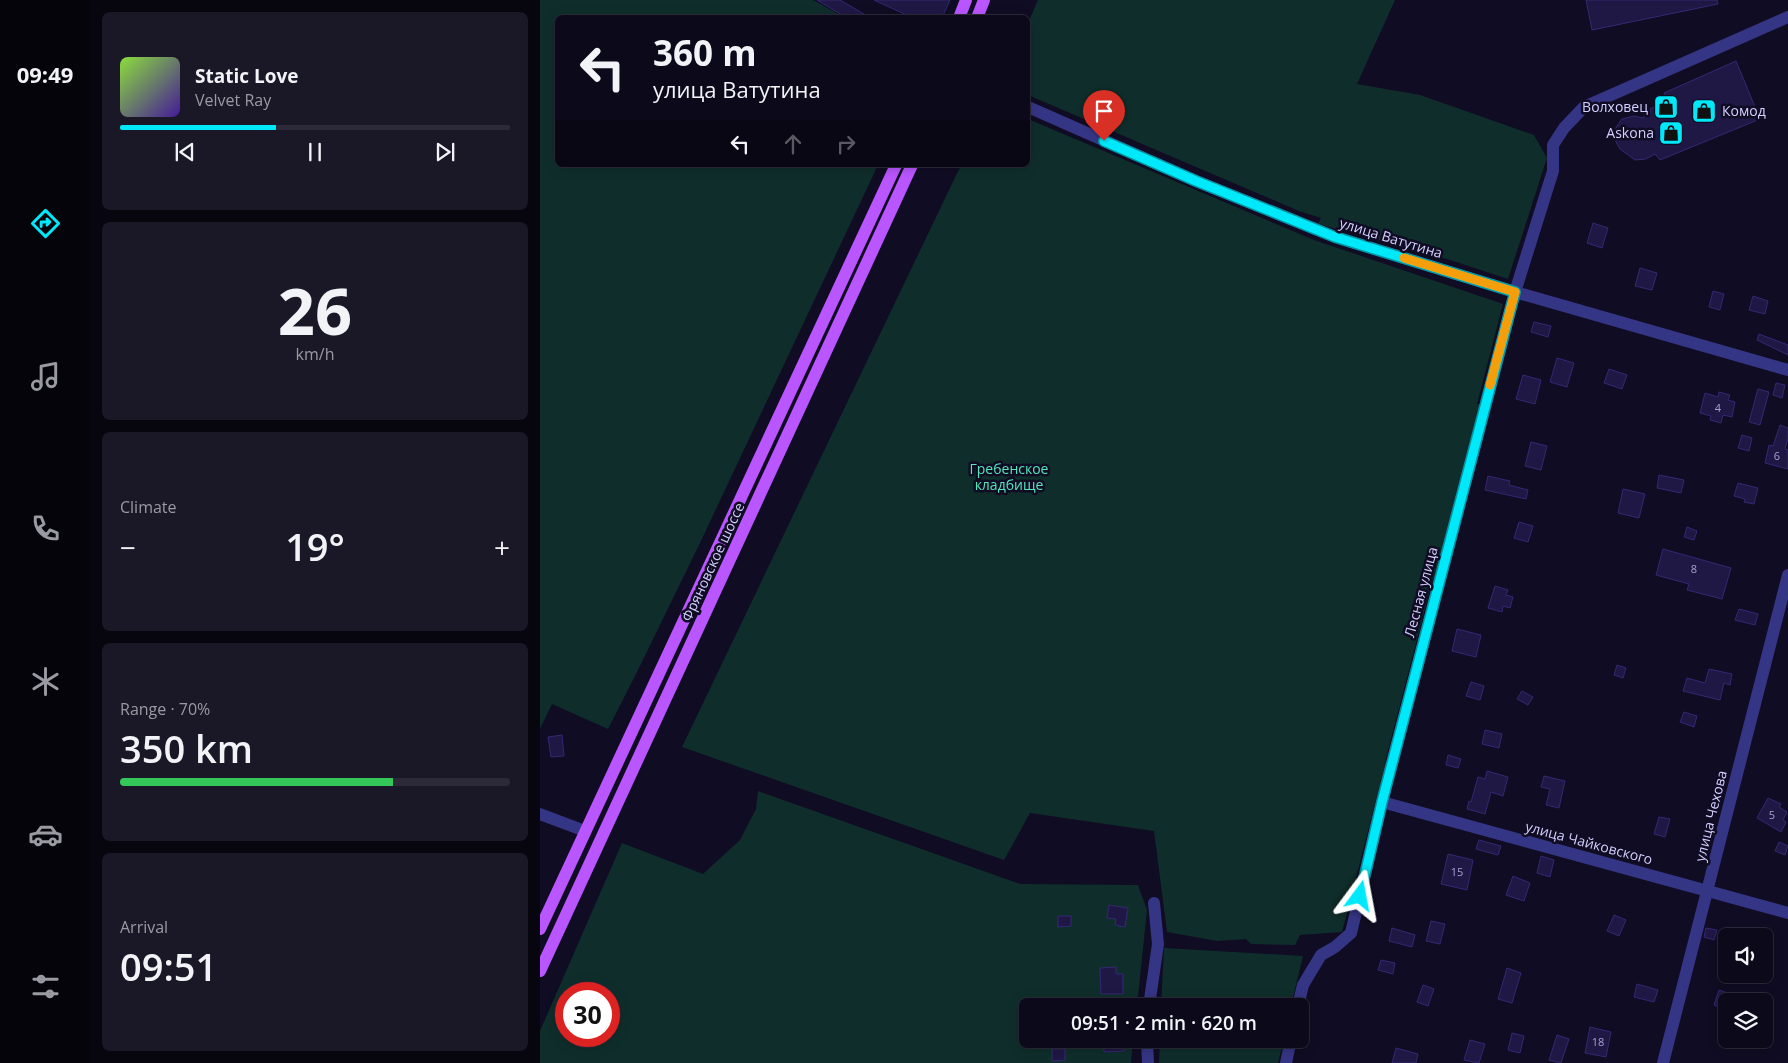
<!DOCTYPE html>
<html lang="en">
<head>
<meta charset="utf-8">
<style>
	:root { --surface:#0c091a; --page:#1a1727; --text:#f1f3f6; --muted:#9a9aa2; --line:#2c2a39; --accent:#00e9fa }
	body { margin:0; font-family:"Open Sans",sans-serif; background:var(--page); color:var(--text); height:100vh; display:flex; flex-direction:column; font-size:19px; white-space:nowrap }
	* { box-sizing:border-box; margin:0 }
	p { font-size:16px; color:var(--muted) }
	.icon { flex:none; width:28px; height:28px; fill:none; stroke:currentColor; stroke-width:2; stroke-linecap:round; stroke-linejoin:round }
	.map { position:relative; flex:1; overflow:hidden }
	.details { display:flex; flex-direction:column; gap:12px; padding:12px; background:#07050e; width:450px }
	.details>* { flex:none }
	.top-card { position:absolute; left:15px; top:15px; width:475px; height:152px; border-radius:8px; box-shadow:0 2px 12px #0003,0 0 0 1px var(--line); background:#0c091a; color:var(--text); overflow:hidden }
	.controls { position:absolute; left:1178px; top:928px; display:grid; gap:10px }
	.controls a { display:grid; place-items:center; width:55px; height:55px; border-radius:8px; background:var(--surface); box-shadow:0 2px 12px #0003,0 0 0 1px var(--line); font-size:25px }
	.speed { position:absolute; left:15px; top:982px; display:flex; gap:10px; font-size:25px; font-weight:700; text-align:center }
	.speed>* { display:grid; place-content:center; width:65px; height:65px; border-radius:50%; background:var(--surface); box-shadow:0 2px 12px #0003,0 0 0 1px var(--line); line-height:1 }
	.speed .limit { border:8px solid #d22; background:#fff; color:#111 }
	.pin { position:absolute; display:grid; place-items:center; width:42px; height:42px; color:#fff; margin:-51px -21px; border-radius:50% 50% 50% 0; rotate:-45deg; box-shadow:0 0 5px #0007 }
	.pin .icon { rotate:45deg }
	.me { position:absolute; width:55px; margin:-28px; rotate:13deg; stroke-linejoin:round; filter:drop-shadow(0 0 4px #0008) }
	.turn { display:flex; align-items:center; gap:18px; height:105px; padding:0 15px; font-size:22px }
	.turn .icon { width:65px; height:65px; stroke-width:2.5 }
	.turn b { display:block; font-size:35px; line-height:42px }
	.lanes { display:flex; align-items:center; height:48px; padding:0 15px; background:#0003; justify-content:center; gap:25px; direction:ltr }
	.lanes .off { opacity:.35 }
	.big { font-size:38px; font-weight:600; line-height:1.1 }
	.details .card { flex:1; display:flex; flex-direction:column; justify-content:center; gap:8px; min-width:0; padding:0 18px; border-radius:8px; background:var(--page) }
	.details .dial { align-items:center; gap:0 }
	.dial b { font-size:65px; line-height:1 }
	.song { display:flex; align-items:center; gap:15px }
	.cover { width:60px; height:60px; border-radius:8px; background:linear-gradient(135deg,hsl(90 70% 55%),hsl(260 70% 35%)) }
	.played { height:5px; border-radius:2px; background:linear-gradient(90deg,var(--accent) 40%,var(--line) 40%) }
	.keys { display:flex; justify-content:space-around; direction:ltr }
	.heat { display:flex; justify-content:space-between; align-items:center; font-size:28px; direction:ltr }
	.charge { height:8px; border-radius:4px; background:linear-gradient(90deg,#34c759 70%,var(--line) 0) }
	.trip { position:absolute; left:479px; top:998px; width:290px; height:50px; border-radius:8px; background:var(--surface); box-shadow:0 2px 12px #0003,0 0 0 1px var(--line); font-weight:600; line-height:50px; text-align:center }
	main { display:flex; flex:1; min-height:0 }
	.tabs { display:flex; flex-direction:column; width:90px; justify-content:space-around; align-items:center; background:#05040a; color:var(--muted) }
	.tabs .icon { width:35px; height:35px }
	.tabs .current { color:var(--accent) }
	.tabs b { font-size:22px; color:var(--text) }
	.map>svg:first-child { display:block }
</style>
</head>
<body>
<main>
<nav class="tabs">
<b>09:49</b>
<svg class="icon current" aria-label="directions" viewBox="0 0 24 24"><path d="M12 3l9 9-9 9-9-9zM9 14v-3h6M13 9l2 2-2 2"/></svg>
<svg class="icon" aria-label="music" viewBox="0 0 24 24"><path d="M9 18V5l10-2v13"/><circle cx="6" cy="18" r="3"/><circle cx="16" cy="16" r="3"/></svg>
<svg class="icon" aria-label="phone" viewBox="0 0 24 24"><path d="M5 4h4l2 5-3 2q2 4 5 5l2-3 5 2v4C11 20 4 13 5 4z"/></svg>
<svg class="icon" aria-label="climate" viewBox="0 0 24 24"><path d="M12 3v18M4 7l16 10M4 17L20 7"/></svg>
<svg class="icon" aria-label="car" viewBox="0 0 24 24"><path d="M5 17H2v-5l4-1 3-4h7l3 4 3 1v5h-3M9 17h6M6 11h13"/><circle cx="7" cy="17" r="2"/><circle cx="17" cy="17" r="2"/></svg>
<svg class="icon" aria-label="filters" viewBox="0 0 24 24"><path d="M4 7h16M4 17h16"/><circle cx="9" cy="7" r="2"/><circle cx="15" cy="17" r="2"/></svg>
</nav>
<section class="details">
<div class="card">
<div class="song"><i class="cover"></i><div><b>Static Love</b><p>Velvet Ray</p></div></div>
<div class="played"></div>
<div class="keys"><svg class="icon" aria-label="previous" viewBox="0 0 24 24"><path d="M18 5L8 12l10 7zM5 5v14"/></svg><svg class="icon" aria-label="pause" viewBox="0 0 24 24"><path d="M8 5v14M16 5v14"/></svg><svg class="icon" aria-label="next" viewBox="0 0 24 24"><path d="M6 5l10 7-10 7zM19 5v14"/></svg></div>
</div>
<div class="card dial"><b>26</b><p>km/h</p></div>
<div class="card"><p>Climate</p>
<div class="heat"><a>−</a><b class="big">19°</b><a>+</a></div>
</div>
<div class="card"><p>Range · 70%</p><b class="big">350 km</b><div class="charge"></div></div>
<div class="card"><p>Arrival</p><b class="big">09:51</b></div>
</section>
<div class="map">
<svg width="1248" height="1063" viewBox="0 0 1248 1063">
	<rect width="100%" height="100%" fill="#100c23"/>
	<path fill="#0f2e2b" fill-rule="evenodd" d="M0,0H273L304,17L18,18V165H338L160,543L97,672L68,729L12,704L0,729Z
		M498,0H855L817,84L880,95L994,135L1007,158L968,279L904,258L778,224L781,218L759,211L488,95V23Z
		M488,119L774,240L963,304L937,404H939L940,410L896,578H893L845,762L848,768L837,796L802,932L760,935L755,945L711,944L706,939L677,941L627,932L614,831L490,813L464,860L142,747L421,165H488Z
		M218,791L480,884L598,885L607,910L597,1006H488V1039H593L591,1063H0V1031L82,843L163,874L200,840L216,809ZM26,994H69V1036H26Z
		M624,948L763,956L751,1006H621Z
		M620,1039H744L738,1063H619Z"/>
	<path fill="#1f1845" stroke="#342873" d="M277,0H300L331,18H307Z
		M334,0H410L402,18H373Z
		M1046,0H1177L1178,4L1052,30Z
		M1196,61L1220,119L1120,160L1115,154L1106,159L1095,160L1080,149L1076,142L1075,129L1082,119L1094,116L1102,118L1111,113L1110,109L1127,101L1124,93Z
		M1053,223L1068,228L1062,248L1047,243Z
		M1100,268L1117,273L1112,290L1095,286Z
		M1173,291L1184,294L1180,310L1169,307Z
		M1213,296L1228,301L1225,314L1209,310Z
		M994,322L1011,326L1008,337L991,332Z
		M1219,334L1248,345V355L1217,340Z
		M1017,358L1034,363L1027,387L1010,382Z
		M1069,369L1087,375L1082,389L1064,383Z
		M983,375L1001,380L995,404L976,399Z
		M1236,383L1245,385L1242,398L1233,395Z
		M1218,389L1229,392L1220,425L1209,422Z
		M1179,392L1190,395L1188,400L1195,402L1192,417L1183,415L1181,423L1170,420L1171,416L1160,413L1165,393L1178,397Z
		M1240,425L1248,428V438L1245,449L1248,450V469L1225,463L1229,445L1233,446Z
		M1202,435L1212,438L1209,451L1198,448Z
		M991,442L1007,446L1001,470L985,466Z
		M1119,475L1144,480L1141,493L1117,488Z
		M948,476L970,481L969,485L988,490L986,499L945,490Z
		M1198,483L1218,488L1214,504L1204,502L1205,499L1194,496Z
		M1083,489L1105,494L1099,518L1078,513Z
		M979,522L993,526L988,542L974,538Z
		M1147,527L1157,531L1154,540L1144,537Z
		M1123,549L1191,568L1182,599L1147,590L1149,584L1116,575Z
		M955,586L968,590L966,595L973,597L970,608L963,606L962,612L948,608Z
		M1199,609L1218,614L1215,625L1195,620Z
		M917,629L941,635L936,657L912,651Z
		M1077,665L1086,668L1083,678L1074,675Z
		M1169,669L1192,674L1190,685L1184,683L1180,700L1143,691L1147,678L1165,683Z
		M931,682L944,686L940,700L926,696Z
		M982,691L993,697L988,705L977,699Z
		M1144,712L1157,716L1154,727L1140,722Z
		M945,730L962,734L959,748L942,744Z
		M22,735L24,756L11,757L8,737Z
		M908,755L921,759L918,768L906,765Z
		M947,771L968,777L963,796L951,792L945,814L927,809L929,801L931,802L938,777L945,779Z
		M1004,776L1025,781L1019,808L1006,805L1010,789L1001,787Z
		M1228,798L1241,804L1239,807L1247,812L1243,820L1246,822L1241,832L1217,818Z
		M1119,817L1130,819L1125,837L1114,834Z
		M939,840L961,846L958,855L936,849Z
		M1239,842L1248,846L1245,855L1235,851Z
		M908,854L933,860L927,890L901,884Z
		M1001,856L1014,860L1010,877L997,873Z
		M973,876L990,883L984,901L966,895Z
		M569,905L588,908L585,927L575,925L576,919L567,918Z
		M1074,915L1086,920L1079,936L1067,931Z
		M518,916H531V926L518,927Z
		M891,921L905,924L900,944L886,941Z
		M852,928L875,935L872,947L849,941Z
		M1166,928L1177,930L1174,940L1164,937Z
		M841,960L855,963L853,974L838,970Z
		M576,967V974H583V994H561L560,968Z
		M967,968L981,973L972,1003L958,999Z
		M1097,984L1118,990L1114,1002L1094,997Z
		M883,985L894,989L888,1006L877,1002Z
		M1179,990L1207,1000V1001H1186V1010L1174,1005Z
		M1050,1027L1071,1032L1066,1057L1045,1053Z
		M972,1033L984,1036L980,1053L968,1050Z
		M1017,1035L1029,1039L1021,1063L1009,1060Z
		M564,1039H584V1051L564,1052Z
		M930,1040L945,1044L939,1063L924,1060Z
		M856,1048L878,1054L876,1063H852Z
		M512,1049H525V1060L512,1061Z"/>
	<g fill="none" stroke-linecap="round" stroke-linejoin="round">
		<path stroke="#353585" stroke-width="12" d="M488,107L656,181L795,237L975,292L1248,370
			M842,802L1248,913
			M0,814L45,831
			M609,1006L618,944L614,903
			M758,1006L763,985L781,955L795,947L811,933L842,802L975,292L1013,171V145L1024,128L1044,107L1248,17
			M607,1039L608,1063
			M746,1063L751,1039
			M1123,1063L1248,575"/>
		<path stroke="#ba56ff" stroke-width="12" d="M419,18L426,0
			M437,18L444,0
			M0,929L356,165
			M0,971L372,165"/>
	</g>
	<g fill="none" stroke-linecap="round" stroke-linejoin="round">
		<defs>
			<path id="route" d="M564,141L656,181L795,237L975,292L842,802L820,896"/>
		</defs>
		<use href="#route" stroke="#0097a2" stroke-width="12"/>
		<use href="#route" stroke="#00e9fa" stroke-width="9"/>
		<path stroke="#f59e0b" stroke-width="9" d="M864,258L975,292L950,385"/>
	</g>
	<defs>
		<symbol id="shop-square" viewBox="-11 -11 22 22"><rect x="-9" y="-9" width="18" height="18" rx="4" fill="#00e9fa" stroke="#100c23"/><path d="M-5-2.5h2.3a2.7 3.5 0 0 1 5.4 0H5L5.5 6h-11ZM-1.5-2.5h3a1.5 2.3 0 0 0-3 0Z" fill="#111"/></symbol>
	</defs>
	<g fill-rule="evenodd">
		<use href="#shop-square" x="1112" y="93" width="28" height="28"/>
		<use href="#shop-square" x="1150" y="97" width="28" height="28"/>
		<use href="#shop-square" x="1117" y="119" width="28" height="28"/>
	</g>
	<g text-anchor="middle" stroke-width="5" stroke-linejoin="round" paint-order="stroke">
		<g font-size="11" fill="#a6a1d0">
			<text x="1178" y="412">4</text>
			<text x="1237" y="460">6</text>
			<text x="1154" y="573">8</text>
			<text x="1232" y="819">5</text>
			<text x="917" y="876">15</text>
			<text x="1058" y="1046">18</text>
		</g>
		<g font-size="14" fill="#d3cfff" stroke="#100c23" text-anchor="end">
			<text x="1108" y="112">Волховец</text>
			<text x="1182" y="116" text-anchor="start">Комод</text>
			<text x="1114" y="138">Askona</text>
		</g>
		<g font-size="14" fill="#d3cfff" stroke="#100c23">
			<text transform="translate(851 238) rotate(17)" y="5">улица Ватутина</text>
			<text transform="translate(173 562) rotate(-65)" y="5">Фряновское шоссе</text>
			<text transform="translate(881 592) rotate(-75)" y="5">Лесная улица</text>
			<text transform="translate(1171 816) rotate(-76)" y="5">улица Чехова</text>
			<text transform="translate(1049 843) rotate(15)" y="5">улица Чайковского</text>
		</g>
		<g font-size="14" fill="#54e6bc" stroke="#100c23">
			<text x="469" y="474">Гребенское<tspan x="469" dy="16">кладбище</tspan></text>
		</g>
	</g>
</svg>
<div class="controls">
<a><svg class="icon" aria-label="sound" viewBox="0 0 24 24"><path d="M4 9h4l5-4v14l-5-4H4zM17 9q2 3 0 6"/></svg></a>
<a><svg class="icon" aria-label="layers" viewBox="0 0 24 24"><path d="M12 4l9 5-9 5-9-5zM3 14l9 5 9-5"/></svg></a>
</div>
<div class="speed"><div class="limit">30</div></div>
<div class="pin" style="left:564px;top:141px;background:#d93025"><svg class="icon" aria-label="arrive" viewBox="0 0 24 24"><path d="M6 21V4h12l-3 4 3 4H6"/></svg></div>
<svg class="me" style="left:820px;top:896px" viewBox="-20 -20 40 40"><path d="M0-17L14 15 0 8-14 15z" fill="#00e9fa" stroke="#fff" stroke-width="4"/></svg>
<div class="trip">09:51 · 2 min · 620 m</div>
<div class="top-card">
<div class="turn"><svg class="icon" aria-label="left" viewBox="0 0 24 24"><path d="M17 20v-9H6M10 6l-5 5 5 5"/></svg><div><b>360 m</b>улица Ватутина</div></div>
<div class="lanes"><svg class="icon" aria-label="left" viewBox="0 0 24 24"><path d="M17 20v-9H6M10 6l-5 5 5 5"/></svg><svg class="icon off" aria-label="ahead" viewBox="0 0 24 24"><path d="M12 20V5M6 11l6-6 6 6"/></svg><svg class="icon off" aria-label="right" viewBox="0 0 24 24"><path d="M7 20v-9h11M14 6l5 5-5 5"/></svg></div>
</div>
</div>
</main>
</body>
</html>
